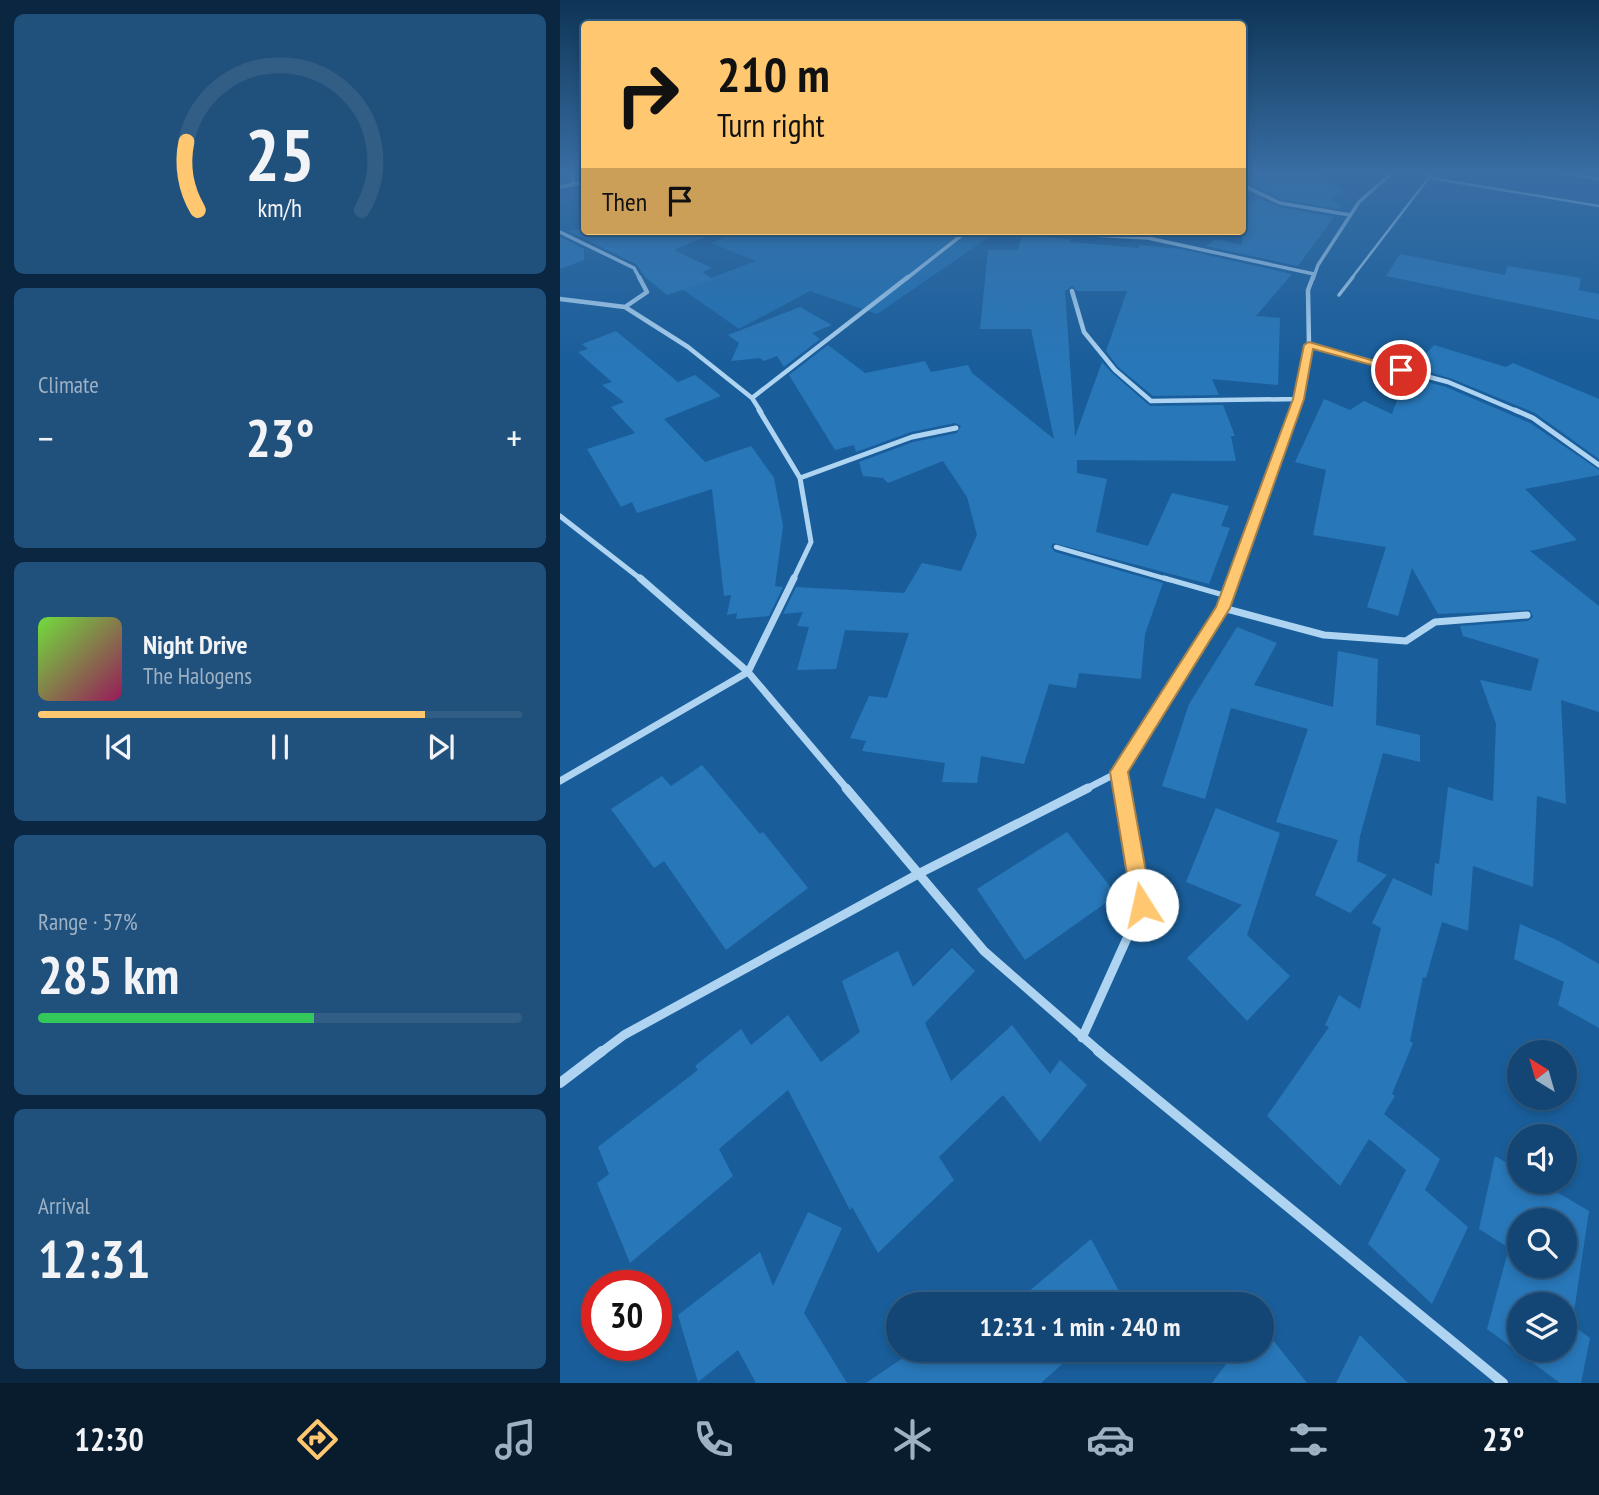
<!DOCTYPE html>
<html lang="en">
<head>
<meta charset="utf-8">
<style>
	:root { --surface:#134674; --page:#20507c; --text:#f1f3f6; --muted:#9db1c5; --line:#325e86; --accent:#ffc770 }
	body { margin:0; font-family:"PT Sans Narrow",sans-serif; background:var(--page); color:var(--text); height:100vh; display:flex; flex-direction:column; font-size:26px; white-space:nowrap }
	* { box-sizing:border-box; margin:0 }
	p { font-size:23px; color:var(--muted) }
	.icon { flex:none; width:38px; height:38px; fill:none; stroke:currentColor; stroke-width:2; stroke-linecap:round; stroke-linejoin:round }
	.map { position:relative; flex:1; overflow:hidden }
	.side { display:flex; flex-direction:column; gap:14px; padding:14px; background:#0a2640; width:560px }
	.side>* { flex:none }
	.hud { position:absolute; left:21px; top:21px; width:665px; height:214px; border-radius:7px; box-shadow:0 4px 10px #0003,0 0 0 2px var(--line); background:#ffc770; color:#111; overflow:hidden }
	.needle { width:46px; rotate:323deg }
	.fabs { position:absolute; left:947px; top:1040px; display:grid; gap:14px }
	.fabs a { display:grid; place-items:center; width:70px; height:70px; border-radius:50%; background:var(--surface); box-shadow:0 4px 10px #0003,0 0 0 2px var(--line); font-size:35px }
	.speed { position:absolute; left:21px; top:1270px; display:flex; gap:14px; font-size:35px; font-weight:700; text-align:center }
	.speed>* { display:grid; place-content:center; width:91px; height:91px; border-radius:50%; background:var(--surface); box-shadow:0 4px 10px #0003,0 0 0 2px var(--line); line-height:1 }
	.speed .limit { border:10px solid #d22; background:#fff; color:#111 }
	.pin { position:absolute; display:grid; place-items:center; width:60px; height:60px; color:#fff; margin:-30px; border:4px solid #fff; border-radius:50%; box-shadow:0 2px 7px #0007 }
	.me { position:absolute; width:77px; margin:-38px; rotate:350deg; stroke-linejoin:round; filter:drop-shadow(0 0 5px #0008) }
	.turn { display:flex; align-items:center; gap:24px; height:147px; padding:0 21px; font-size:32px }
	.turn .icon { width:91px; height:91px; stroke-width:2.5 }
	.turn b { display:block; font-size:49px; line-height:60px }
	.then { display:flex; align-items:center; height:66px; padding:0 21px; background:#0003; gap:14px; font-size:26px }
	.big { font-size:52px; font-weight:800; line-height:1.1 }
	.side .card { flex:1; display:flex; flex-direction:column; justify-content:center; gap:10px; min-width:0; padding:0 24px; border-radius:10px; background:var(--page) }
	.side .dial { align-items:center; gap:0 }
	.dial svg { height:182px; overflow:visible; fill:none; stroke:var(--line); stroke-width:7; stroke-linecap:round; text-anchor:middle }
	.dial text { fill:var(--text); stroke:none }
	.song { display:flex; align-items:center; gap:21px }
	.cover { width:84px; height:84px; border-radius:10px; background:linear-gradient(135deg,hsl(100 70% 55%),hsl(330 70% 35%)) }
	.played { height:7px; border-radius:4px; background:linear-gradient(90deg,var(--accent) 80%,var(--line) 80%) }
	.keys { display:flex; justify-content:space-around; direction:ltr }
	.heat { display:flex; justify-content:space-between; align-items:center; font-size:38px; direction:ltr }
	.charge { height:10px; border-radius:5px; background:linear-gradient(90deg,#34c759 57%,var(--line) 0) }
	.trip { position:absolute; left:326px; top:1292px; width:388px; height:70px; border-radius:35px; background:var(--surface); box-shadow:0 4px 10px #0003,0 0 0 2px var(--line); font-weight:800; line-height:70px; text-align:center }
	.tab-bar { display:flex; height:112px; justify-content:space-around; align-items:center; background:#081c2e; color:var(--muted) }
	.tab-bar .icon { width:49px; height:49px }
	.tab-bar .current { color:var(--accent) }
	.tab-bar b { font-size:32px; color:var(--text) }
	main { display:flex; flex:1; min-height:0 }
	.map>svg:first-child { display:block }
</style>
</head>
<body>
<main>
<section class="side">
<div class="card dial"><svg viewBox="0 0 100 80">
<path d="M14 69A42 42 0 1 1 86 69"/>
<path d="M14 69A42 42 0 0 1 9 39" stroke="#ffc770"/>
<text x="50" y="56" font-size="32" font-weight="700">25</text>
<text x="50" y="72" font-size="11">km/h</text>
</svg></div>
<div class="card"><p>Climate</p>
<div class="heat"><a>−</a><b class="big">23°</b><a>+</a></div>
</div>
<div class="card">
<div class="song"><i class="cover"></i><div><b>Night Drive</b><p>The Halogens</p></div></div>
<div class="played"></div>
<div class="keys"><svg class="icon" aria-label="previous" viewBox="0 0 24 24"><path d="M18 5L8 12l10 7zM5 5v14"/></svg><svg class="icon" aria-label="pause" viewBox="0 0 24 24"><path d="M8 5v14M16 5v14"/></svg><svg class="icon" aria-label="next" viewBox="0 0 24 24"><path d="M6 5l10 7-10 7zM19 5v14"/></svg></div>
</div>
<div class="card"><p>Range · 57%</p><b class="big">285 km</b><div class="charge"></div></div>
<div class="card"><p>Arrival</p><b class="big">12:31</b></div>
</section>
<div class="map">
<svg width="1039" height="1383" viewBox="0 0 1039 1383">
	<rect width="100%" height="100%" fill="#195e9b"/>
	<path fill="#2172b4" d="M178,231H438L317,314L250,291L179,329L122,289L196,261L151,243Z"/>
	<path fill="#2877b9" fill-rule="evenodd" d="M682,172H756L783,191L771,199L781,207L779,209L721,199L682,178Z
		M700,198L719,207L774,217L738,266L646,246L656,239L682,245V204Z
		M24,228V231H159L114,250L152,268L142,272L154,280L107,295L85,277L76,264L8,231Z
		M462,236L511,239L510,242L578,248L580,245L620,249L732,274L696,316L720,318L718,385L652,379L659,395L593,396L558,367L546,351L567,291H517L512,286L505,291L515,437L542,362L552,373L590,406L663,405L675,436H671L676,461L517,460V473L547,479L536,532L588,546L612,493L669,506L661,526L670,528L649,584L493,543L491,547L495,552L603,583L585,634L581,679L519,673L516,688L489,684L464,764L421,756L417,783L382,782L385,763L302,751L306,741L290,738L309,696L327,698L349,633L285,630L276,669L237,670L249,627L237,626L243,612L223,614L236,587L344,593L362,563L401,571L417,535L407,497L383,461L328,483L323,478L303,476L299,462L353,442L397,433L401,426L395,423L351,432L296,452L294,445L275,450L229,375L268,345L305,373L365,361L371,372L408,365L412,373L494,439L471,329H420L428,250H458Z
		M0,237L24,249V260L0,269Z
		M840,254L945,275L947,266L1021,278L1019,290L1039,294V320L826,276Z
		M240,307L272,325L252,333L260,339L224,367L217,356L204,361L200,358L171,361L179,343L168,335Z
		M56,331L118,382L135,375L161,396L104,419L145,462L191,446L214,478L223,526L215,586L223,587L209,616L176,619L177,613L167,615L171,595L164,596L152,489L77,513L72,502L61,507L27,449L75,433L51,407L64,402L42,385L52,382L18,352L28,349L22,344Z
		M874,345L946,367L953,363L1039,399V459L975,413L890,378L853,368Z
		M846,376L886,387L970,423L1039,470V475L965,489L1017,540L970,551L1039,606V712L1001,700L1006,804L977,796L973,887L913,866L908,931L882,922L866,978L863,977L850,1041L853,1043L832,1094L835,1096L824,1114L880,1159L865,1190L908,1227L872,1304L808,1244L846,1170L809,1139L780,1186L707,1116L769,1027L765,1025L779,995L800,1009L821,928L812,923L833,878L872,896L875,863L879,864L888,787L933,801L936,724L920,680L971,691L979,659L903,636L900,626L968,621L973,617L970,610L878,614L852,568L838,616L807,607L826,547L753,535L766,470L735,462L764,399L790,410L804,401L832,414Z
		M677,627L717,643L694,685L773,707L778,651L818,659L816,725L860,735V762L823,753L800,836L797,861L827,875L790,913L755,895L778,840L716,822L748,729L671,708L645,799L602,786L629,704Z
		M142,765L200,834L203,832L248,888L166,950L104,861L94,868L51,809L102,776L111,786Z
		M656,808L720,833L687,935L730,976L687,1021L627,958L682,905L626,882Z
		M507,832L557,895L465,960L417,889Z
		M960,924L999,941L1039,964V1028L998,1005L1004,982L954,959Z
		M392,948L415,971L365,1023L391,1081L452,1025L490,1074L500,1060L527,1085L480,1142L443,1095L379,1157L394,1180L318,1253L292,1207L290,1210L228,1090L159,1149L173,1176L70,1263L37,1183L49,1174L38,1147L138,1070L135,1066L181,1029L191,1045L228,1015L261,1062L300,1032L282,981L338,951L353,987Z
		M935,1156L959,1170V1181H978L1029,1211L1012,1325L1030,1338L1021,1383H1000L927,1329L949,1248L919,1229ZM959,1220H1004V1265H959ZM959,1304H1004V1349H959Z
		M248,1212L282,1228L244,1313L287,1383H196L178,1350L138,1382L118,1315L200,1252L213,1286Z
		M531,1239L566,1304H454Z
		M702,1326L747,1383H652L677,1349H702Z
		M800,1335L848,1383H776Z
		M356,1349H519L481,1383H306Z"/>
	<g fill="none" stroke-linecap="round" stroke-linejoin="round">
		<path stroke="#afd4f2" stroke-width="2.5" d="M993,171L1039,179
			M870,178L1039,206
			M791,279L874,171"/>
		<path stroke="#afd4f2" stroke-width="3.5" d="M779,295L793,277"/>
		<path stroke="#afd4f2" stroke-width="4.5" d="M496,547L610,580"/>
		<path stroke="#afd4f2" stroke-width="5" d="M604,578L667,596"/>
		<path stroke="#afd4f2" stroke-width="3.5" d="M13,171V185
			M682,185L720,203L790,215
			M0,187L24,182
			M456,231L588,238L754,274
			M0,232L74,268L80,279
			M346,279L407,231
			M753,279L758,265L799,202L834,171"/>
		<path stroke="#afd4f2" stroke-width="4.5" d="M512,291L524,332L555,370L591,401L738,399
			M0,299L65,307L128,347L192,398L201,412
			M65,307L87,292L79,277
			M749,345L888,382L959,412
			M192,398L348,277
			M733,412L749,345L748,290L753,277"/>
		<path stroke="#afd4f2" stroke-width="5" d="M199,410L240,478L251,542L233,580
			M955,410L973,418L1039,465
			M240,478L352,437L396,428
			M0,516L82,580
			M673,580L734,410"/>
		<path stroke="#afd4f2" stroke-width="7" d="M80,578L188,672L288,790
			M663,608L764,635L846,641L875,622L967,615
			M559,772L562,790
			M0,781L188,672L234,578
			M524,790L559,772L663,608L674,578"/>
		<path stroke="#afd4f2" stroke-width="9" d="M286,788L424,951L541,1053
			M522,1038L582,905L562,788
			M40,1053L64,1035L360,873L528,788"/>
		<path stroke="#afd4f2" stroke-width="10" d="M538,1051L943,1383
			M0,1083L42,1051"/>
	</g>
	<linearGradient id="sky" x2="0" y2="1"><stop stop-color="#0e3455"/><stop offset="0.47" stop-color="#386ea4"/><stop offset="1" stop-color="#386ea4" stop-opacity="0"/></linearGradient>
	<rect width="1039" height="365" fill="url(#sky)"/>
	<path fill="#ffc770" stroke="#a68149" stroke-width="2" d="M749,342L846,370L841,373L753,349L744,399L670,608L568,772L592,905L589,911L582,914L575,911L572,905L550,772L656,607L733,399L744,345Z"/>
</svg>
<div class="fabs">
<a><svg class="needle" viewBox="-14 -14 28 28"><path d="M0-13l5 13h-10z" fill="#e53935"/><path d="M0 13l5-13h-10z" fill="#9db1c5"/></svg></a>
<a><svg class="icon" aria-label="sound" viewBox="0 0 24 24"><path d="M4 9h4l5-4v14l-5-4H4zM17 9q2 3 0 6"/></svg></a>
<a><svg class="icon" aria-label="search" viewBox="0 0 24 24"><circle cx="10" cy="10" r="6"/><path d="M15 15l6 6"/></svg></a>
<a><svg class="icon" aria-label="layers" viewBox="0 0 24 24"><path d="M12 4l9 5-9 5-9-5zM3 14l9 5 9-5"/></svg></a>
</div>
<div class="speed"><div class="limit">30</div></div>
<div class="pin" style="left:841px;top:370px;background:#d93025"><svg class="icon" aria-label="arrive" viewBox="0 0 24 24"><path d="M6 21V4h12l-3 4 3 4H6"/></svg></div>
<svg class="me" style="left:582px;top:905px" viewBox="-20 -20 40 40"><circle r="19" fill="#fff"/><path d="M0-13L10 11 0 6-10 11z" fill="#ffc770"/></svg>
<div class="trip">12:31 · 1 min · 240 m</div>
<div class="hud">
<div class="turn"><svg class="icon" aria-label="right" viewBox="0 0 24 24"><path d="M7 20v-9h11M14 6l5 5-5 5"/></svg><div><b>210 m</b>Turn right</div></div>
<div class="then">Then<svg class="icon" aria-label="arrive" viewBox="0 0 24 24"><path d="M6 21V4h12l-3 4 3 4H6"/></svg></div>
</div>
</div>
</main>
<nav class="tab-bar">
<b>12:30</b>
<svg class="icon current" aria-label="directions" viewBox="0 0 24 24"><path d="M12 3l9 9-9 9-9-9zM9 14v-3h6M13 9l2 2-2 2"/></svg>
<svg class="icon" aria-label="music" viewBox="0 0 24 24"><path d="M9 18V5l10-2v13"/><circle cx="6" cy="18" r="3"/><circle cx="16" cy="16" r="3"/></svg>
<svg class="icon" aria-label="phone" viewBox="0 0 24 24"><path d="M5 4h4l2 5-3 2q2 4 5 5l2-3 5 2v4C11 20 4 13 5 4z"/></svg>
<svg class="icon" aria-label="climate" viewBox="0 0 24 24"><path d="M12 3v18M4 7l16 10M4 17L20 7"/></svg>
<svg class="icon" aria-label="car" viewBox="0 0 24 24"><path d="M5 17H2v-5l4-1 3-4h7l3 4 3 1v5h-3M9 17h6M6 11h13"/><circle cx="7" cy="17" r="2"/><circle cx="17" cy="17" r="2"/></svg>
<svg class="icon" aria-label="filters" viewBox="0 0 24 24"><path d="M4 7h16M4 17h16"/><circle cx="9" cy="7" r="2"/><circle cx="15" cy="17" r="2"/></svg>
<b>23°</b>
</nav>
</body>
</html>
